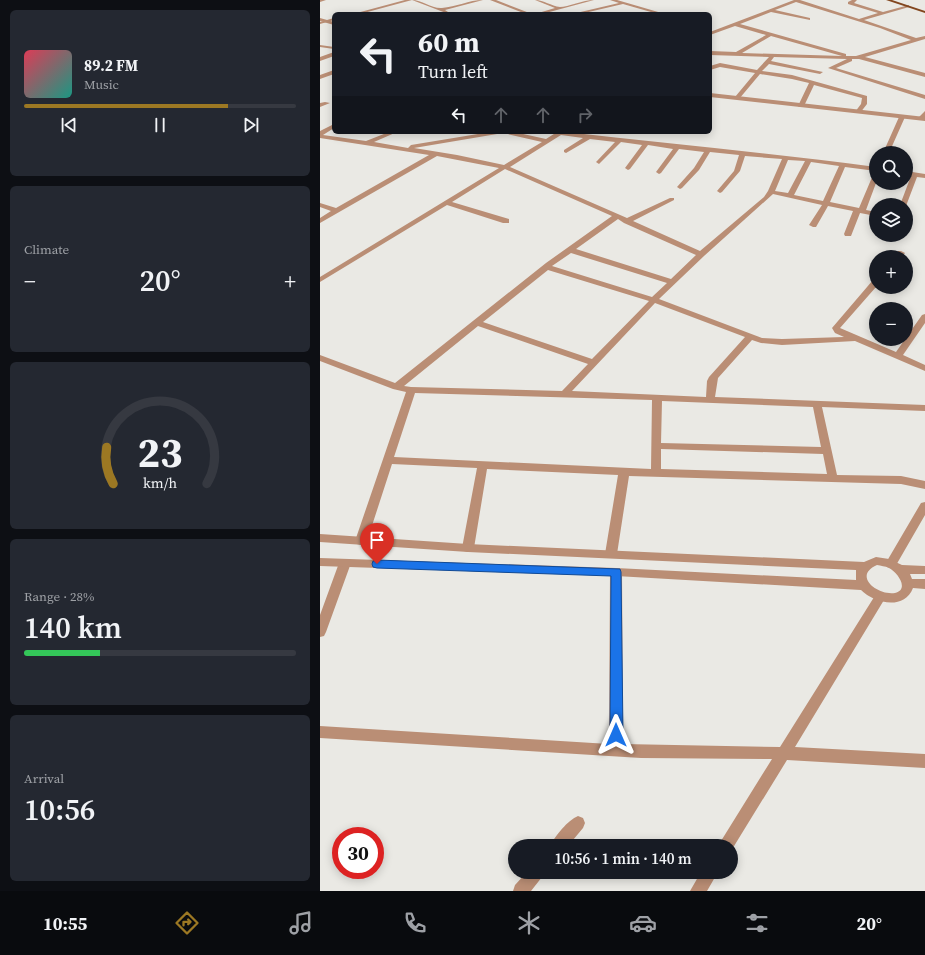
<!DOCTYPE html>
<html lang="en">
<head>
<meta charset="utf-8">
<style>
	:root { --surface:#171b24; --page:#242831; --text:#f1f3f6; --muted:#9ea1a6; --line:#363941; --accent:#9c7823 }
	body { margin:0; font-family:"Source Serif 4",serif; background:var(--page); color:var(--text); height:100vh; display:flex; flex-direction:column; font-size:15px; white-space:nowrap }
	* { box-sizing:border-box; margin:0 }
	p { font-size:13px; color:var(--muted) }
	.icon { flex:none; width:22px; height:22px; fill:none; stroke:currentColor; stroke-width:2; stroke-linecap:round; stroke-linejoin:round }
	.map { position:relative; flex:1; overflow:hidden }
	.side { display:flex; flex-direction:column; gap:10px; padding:10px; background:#0d0f14; width:320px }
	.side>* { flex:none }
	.top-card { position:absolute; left:12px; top:12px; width:380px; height:122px; border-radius:6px; box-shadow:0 2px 10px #0003; background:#171b24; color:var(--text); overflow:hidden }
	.buttons { position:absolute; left:549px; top:146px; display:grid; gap:8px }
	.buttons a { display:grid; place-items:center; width:44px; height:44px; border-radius:50%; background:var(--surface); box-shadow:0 2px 10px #0003; font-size:20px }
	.speed { position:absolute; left:12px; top:827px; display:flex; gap:8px; font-size:20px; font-weight:700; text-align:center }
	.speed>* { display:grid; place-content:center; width:52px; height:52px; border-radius:50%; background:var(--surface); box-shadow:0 2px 10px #0003; line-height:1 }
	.speed .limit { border:6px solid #d22; background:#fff; color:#111 }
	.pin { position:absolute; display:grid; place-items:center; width:34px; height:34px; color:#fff; margin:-41px -17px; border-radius:50% 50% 50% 0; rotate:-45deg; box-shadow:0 0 4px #0007 }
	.pin .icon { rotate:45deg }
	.me { position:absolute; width:44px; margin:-22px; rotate:0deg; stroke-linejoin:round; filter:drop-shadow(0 0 3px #0008) }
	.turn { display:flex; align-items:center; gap:14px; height:84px; padding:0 20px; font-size:18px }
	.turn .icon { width:52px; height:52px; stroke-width:2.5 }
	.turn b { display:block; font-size:28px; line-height:34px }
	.lanes { display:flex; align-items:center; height:38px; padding:0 20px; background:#0003; justify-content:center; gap:20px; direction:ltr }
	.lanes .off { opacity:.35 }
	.big { font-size:30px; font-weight:600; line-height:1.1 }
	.side .tile { flex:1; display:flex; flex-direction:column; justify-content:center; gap:6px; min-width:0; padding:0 14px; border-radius:6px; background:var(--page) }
	.side .dial { align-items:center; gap:0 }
	.dial svg { height:104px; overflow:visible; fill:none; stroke:var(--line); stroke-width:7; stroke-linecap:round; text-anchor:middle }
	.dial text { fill:var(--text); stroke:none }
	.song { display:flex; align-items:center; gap:12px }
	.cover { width:48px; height:48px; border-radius:6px; background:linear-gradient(135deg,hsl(350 70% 55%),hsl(170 70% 35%)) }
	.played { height:4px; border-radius:2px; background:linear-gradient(90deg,var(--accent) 75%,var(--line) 75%) }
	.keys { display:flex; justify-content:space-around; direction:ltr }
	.heat { display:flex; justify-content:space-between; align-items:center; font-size:22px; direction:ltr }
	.charge { height:6px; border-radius:3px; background:linear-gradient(90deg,#34c759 28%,var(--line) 0) }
	.trip { position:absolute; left:188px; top:839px; width:230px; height:40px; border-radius:20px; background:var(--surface); box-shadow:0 2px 10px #0003; font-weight:600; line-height:40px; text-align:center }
	.dock { display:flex; height:64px; justify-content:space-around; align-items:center; background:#090b0e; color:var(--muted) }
	.dock .icon { width:28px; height:28px }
	.dock .active { color:var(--accent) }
	.dock b { font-size:18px; color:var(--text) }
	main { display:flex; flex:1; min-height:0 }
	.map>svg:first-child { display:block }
</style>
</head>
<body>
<main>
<section class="side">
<div class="tile">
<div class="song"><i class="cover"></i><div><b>89.2 FM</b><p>Music</p></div></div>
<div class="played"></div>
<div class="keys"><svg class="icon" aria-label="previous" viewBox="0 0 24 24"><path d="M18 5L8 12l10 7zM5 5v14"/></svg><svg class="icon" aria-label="pause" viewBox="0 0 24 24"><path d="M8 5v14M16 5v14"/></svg><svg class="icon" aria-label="next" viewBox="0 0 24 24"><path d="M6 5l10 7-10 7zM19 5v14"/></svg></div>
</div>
<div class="tile"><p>Climate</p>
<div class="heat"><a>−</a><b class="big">20°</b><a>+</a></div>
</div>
<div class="tile dial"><svg viewBox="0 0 100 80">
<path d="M14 69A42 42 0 1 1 86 69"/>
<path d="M14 69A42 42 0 0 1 9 41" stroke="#9c7823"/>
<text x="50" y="56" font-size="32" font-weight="700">23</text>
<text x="50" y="72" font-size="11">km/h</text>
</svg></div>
<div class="tile"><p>Range · 28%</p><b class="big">140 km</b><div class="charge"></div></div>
<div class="tile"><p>Arrival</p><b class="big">10:56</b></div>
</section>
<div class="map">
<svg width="605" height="891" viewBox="0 0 605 891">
	<rect width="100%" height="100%" fill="#eae9e4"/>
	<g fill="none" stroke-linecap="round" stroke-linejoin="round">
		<path fill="#ba8e75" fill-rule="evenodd" d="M0,0H6L0,2Z
			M92,0C102,0 112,9 122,8C136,7 149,0 163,0L125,10L128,12L126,13Z
			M170,0H176L212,14H206Z
			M215,0C224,0 231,6 240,7C248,7 263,0 274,0L222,14H215L235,8Z
			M290,0H297L345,14H338L303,4L260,14H252L299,3Z
			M474,0H480L539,19L558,13L528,4V2L532,0H537L534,3L563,12L589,5V7L544,20L596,38L605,36V39L545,57L605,73V77L539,59H532V61L516,68L605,95V99L508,68L527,59L454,57L451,61L503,72L500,74L449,64L442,71L472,75L547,96V104L540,113H536L535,112L541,104L542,98L494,85L484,106L479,107L478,106L489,83L472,79L440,74L419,99H415V97L435,73L400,67L390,70V66L400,63L437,70L449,57L390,55V51L416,52L446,35L415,26L390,35V32ZM476,2L560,28L591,40L536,56H526V54L420,24L451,12L490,20V18L455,10ZM451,36L522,56L422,53Z
			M0,18L14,22V25L0,21Z
			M14,52V56L0,61V57Z
			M14,70V74L0,79V75Z
			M5,102L10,103L0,107V103Z
			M605,111V117L603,119H599V117Z
			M582,115L585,117L569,153H563L579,117Z
			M14,124V128L3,135L46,141L69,132H77L54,142L88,148L91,145L170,132H194L226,139L237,132H246C349,144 453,153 556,167V171L525,167L510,202L539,208L553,175L556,173V183L546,210L556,212V216L540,213L531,236H525L524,234L533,211L508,206L496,227H493L489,225L502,205L453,194L384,256L339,299L442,338L462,339L524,337L515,333L512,328L553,280H556V287L520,328L576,352L602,315L605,314V323L583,355L605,365V371L535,341L462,345L441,343L432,340L398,378L395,397L605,405V411L502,407L517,475L581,476L605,481V489L581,484L309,476L297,554L295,557L291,558L287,557L285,554L298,475L167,469L154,548L152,551L148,552L144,551L142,548L157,468L72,464L47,541L45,544L41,545L37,544L35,541L86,392L73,389L0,361V355L75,383L226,263L292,216L185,169L132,202L189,219V223H183L127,205L0,282V277L179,168L117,156L0,223V218L11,211L0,207V203L16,208L109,155L0,138V131ZM183,133L222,142L184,165L137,155L94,148ZM241,135L263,138L244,150V152L246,153L270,139L295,142L277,161L276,162L279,164L301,142L322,145L305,168L308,170L310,169L328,145L353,149L336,172L339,174L341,173L359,149L384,152L374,168L357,187L360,189L362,188L379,170L390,152L419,155L414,171L397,191L400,193L402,192L420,171L425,156L462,159L448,191L444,197L380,251L313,221L354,200V198H350L307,218L190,167ZM468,160L485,161L468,193L455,191ZM491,162L519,166L503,201L474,195ZM298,219L304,223L376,255L351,279L256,249ZM251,253L347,283L332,297L232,266ZM228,270L329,301L272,359L163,322ZM335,303L425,337L389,377L387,381L386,397L252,391ZM158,326L268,364L242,391L91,387L84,386ZM95,393L332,400L331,469L74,457ZM342,401L493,407L501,447L341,443ZM341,449L503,454L507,474L341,469Z
			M586,171L605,174V178L597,177L586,206L580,205L591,176L586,175Z
			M578,251H581L585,253L582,257H574Z
			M605,502V515L575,567L571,568L567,567L565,564L567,561L601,503Z
			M25,559L29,560L31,563L6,632L4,636L0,637V615L19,563L21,560Z
			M296,568L300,569L302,572L303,744L460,747L556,594L560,592L564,594L566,597L564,600L475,747L605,754V768L467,760L411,851V846H398L401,841L452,759L321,758L0,738V726L289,744L290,572L292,569Z
			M258,816L263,818L265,823L263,828L248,846H230C235,836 248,820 258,816Z
			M207,872H225L222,877L211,891H193L195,885Z
			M381,872H398L387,891H370Z"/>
		<path fill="#ba8e75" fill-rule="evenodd" d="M85,0H92L40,14H33Z
			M14,18V20L0,24V22Z
			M0,45L14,47V49L0,47Z
			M390,93L605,117V121L390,97Z
			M0,534L148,544L544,562L556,557L569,559L582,565L605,566V574H590L592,579H605V589L593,588C584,611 554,603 541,590L296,576L0,566V558L296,568L536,580V570L148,552L0,542ZM557,565C561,566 565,566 569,568C577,572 590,589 575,593C558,596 532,576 557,565Z"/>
		<path fill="#82461e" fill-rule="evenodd" d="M566,0H572L605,11V13Z"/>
	</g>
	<path fill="#1a73e8" stroke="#114b97" d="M57,560L300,569L301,572L303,735L301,739L296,741L292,739L290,735L291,576L57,568L53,567L52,564L53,561Z"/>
</svg>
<div class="buttons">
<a><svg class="icon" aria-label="search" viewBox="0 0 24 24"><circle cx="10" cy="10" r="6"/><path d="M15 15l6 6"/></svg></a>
<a><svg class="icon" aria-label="layers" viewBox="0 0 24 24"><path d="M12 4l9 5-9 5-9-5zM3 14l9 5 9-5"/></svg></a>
<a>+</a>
<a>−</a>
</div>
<div class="speed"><div class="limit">30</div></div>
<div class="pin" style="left:57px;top:564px;background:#d93025"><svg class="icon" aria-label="arrive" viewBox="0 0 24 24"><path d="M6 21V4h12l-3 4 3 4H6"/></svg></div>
<svg class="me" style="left:296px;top:735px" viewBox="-20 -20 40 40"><path d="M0-17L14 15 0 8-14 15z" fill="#1a73e8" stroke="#fff" stroke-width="4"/></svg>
<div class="trip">10:56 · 1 min · 140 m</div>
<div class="top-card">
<div class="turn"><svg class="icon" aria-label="left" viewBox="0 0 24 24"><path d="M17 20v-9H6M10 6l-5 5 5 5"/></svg><div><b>60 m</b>Turn left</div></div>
<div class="lanes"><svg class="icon" aria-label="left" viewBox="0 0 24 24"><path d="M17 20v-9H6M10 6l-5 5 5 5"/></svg><svg class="icon off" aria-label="ahead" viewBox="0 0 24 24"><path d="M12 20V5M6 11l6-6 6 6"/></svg><svg class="icon off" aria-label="ahead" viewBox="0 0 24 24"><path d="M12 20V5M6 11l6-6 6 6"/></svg><svg class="icon off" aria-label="right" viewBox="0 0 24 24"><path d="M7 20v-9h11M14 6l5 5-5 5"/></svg></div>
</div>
</div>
</main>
<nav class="dock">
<b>10:55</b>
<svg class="icon active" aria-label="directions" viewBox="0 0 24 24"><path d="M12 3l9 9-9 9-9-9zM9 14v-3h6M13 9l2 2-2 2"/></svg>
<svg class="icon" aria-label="music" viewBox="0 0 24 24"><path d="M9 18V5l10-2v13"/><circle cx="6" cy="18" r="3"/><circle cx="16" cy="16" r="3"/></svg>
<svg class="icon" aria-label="phone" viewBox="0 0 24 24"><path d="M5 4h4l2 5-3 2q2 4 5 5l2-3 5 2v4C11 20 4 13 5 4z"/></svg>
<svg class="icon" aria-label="climate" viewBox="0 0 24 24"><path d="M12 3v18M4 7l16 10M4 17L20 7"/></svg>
<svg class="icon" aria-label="car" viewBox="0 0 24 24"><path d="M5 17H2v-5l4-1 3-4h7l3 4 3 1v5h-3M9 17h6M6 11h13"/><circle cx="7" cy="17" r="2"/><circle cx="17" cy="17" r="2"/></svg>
<svg class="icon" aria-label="filters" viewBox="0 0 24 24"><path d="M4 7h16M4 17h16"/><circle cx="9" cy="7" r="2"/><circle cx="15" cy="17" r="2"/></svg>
<b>20°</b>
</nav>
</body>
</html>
